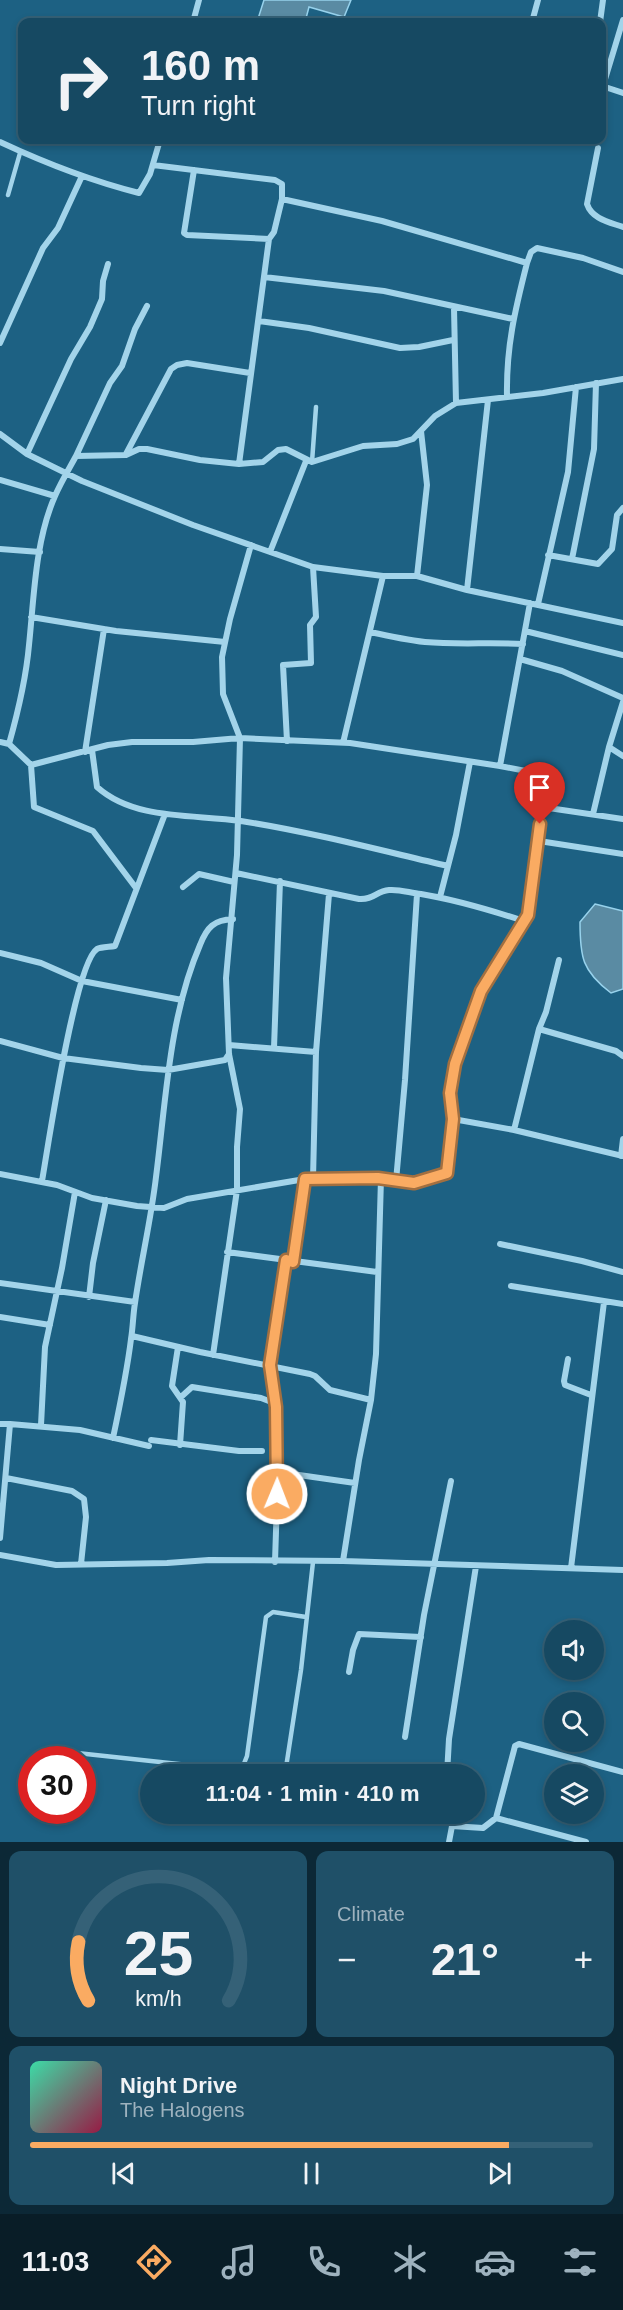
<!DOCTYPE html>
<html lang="en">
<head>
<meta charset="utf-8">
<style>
	:root { --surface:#164962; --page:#1f5068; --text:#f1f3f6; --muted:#9eb2be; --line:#356177; --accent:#faab62 }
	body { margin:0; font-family:Helvetica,sans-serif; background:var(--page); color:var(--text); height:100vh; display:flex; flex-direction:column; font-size:22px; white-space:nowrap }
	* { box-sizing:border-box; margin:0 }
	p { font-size:20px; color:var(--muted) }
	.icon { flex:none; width:33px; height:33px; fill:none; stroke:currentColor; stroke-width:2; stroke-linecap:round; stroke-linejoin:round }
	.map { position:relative; height:1842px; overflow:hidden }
	.details { display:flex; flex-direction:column; gap:9px; padding:9px; background:#0c2836; flex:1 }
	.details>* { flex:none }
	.banner { position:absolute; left:18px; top:18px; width:588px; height:126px; border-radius:12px; box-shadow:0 3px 9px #0003,0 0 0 2px var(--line); background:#164962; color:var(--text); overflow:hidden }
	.buttons { position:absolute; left:544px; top:1620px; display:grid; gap:12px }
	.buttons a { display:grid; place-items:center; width:60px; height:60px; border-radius:50%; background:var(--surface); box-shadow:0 3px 9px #0003,0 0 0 2px var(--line); font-size:30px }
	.speed { position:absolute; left:18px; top:1746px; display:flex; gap:12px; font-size:30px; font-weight:700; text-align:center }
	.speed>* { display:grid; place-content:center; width:78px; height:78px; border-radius:50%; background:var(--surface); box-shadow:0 3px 9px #0003,0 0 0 2px var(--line); line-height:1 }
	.speed .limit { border:9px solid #d22; background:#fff; color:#111 }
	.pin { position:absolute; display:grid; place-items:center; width:51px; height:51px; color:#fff; margin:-62px -26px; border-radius:50% 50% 50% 0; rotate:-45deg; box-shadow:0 0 6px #0007 }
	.pin .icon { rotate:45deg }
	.me { position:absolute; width:66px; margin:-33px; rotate:1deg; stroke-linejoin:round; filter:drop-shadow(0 0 4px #0008) }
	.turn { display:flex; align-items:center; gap:21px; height:126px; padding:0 24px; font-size:27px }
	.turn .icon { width:78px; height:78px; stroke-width:2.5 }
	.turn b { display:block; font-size:42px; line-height:51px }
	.big { font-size:45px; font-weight:700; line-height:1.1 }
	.details .widget { flex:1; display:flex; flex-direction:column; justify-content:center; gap:9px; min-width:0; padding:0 21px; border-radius:12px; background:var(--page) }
	.details .dial { align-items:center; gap:0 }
	.dial svg { height:156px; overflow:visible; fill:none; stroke:var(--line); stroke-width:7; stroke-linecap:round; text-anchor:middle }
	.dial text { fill:var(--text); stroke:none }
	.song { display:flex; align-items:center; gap:18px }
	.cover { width:72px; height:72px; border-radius:9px; background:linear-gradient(135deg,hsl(160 70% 55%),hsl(340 70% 35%)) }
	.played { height:6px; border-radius:3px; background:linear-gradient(90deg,var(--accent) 85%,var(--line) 85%) }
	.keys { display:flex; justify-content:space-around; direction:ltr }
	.heat { display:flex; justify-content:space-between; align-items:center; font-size:33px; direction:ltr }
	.details .tiles { flex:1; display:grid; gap:9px; grid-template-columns:1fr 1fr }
	.widget:last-child { grid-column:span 2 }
	.trip { position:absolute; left:140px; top:1764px; width:345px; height:60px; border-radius:30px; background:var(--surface); box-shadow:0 3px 9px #0003,0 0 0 2px var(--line); font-weight:700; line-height:60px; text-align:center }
	.menu { display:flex; height:96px; justify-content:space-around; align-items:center; background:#091d27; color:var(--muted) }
	.menu .icon { width:42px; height:42px }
	.menu .current { color:var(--accent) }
	.menu b { font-size:27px; color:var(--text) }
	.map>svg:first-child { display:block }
</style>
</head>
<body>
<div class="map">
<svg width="623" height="1842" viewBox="0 0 623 1842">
	<rect width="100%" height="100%" fill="#1d6183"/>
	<path fill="#5a8ba3" stroke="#97d2ec" stroke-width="1.5" d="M264,0H351L344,17L309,7L305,22H257Z
		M595,904L623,911V989L611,993C582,971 580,957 580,922Z"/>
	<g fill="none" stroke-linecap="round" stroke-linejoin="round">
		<path stroke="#a3d4ea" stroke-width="4.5" d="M8,195L20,153
			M312,462L316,407
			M77,1753L234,1770L243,1766L247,1756L266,1617L273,1612L306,1617
			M285,1774L301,1670L313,1562
			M279,1816V1814"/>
		<path stroke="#a3d4ea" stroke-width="6" d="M193,22L199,0
			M532,22L538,0
			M600,22L603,0
			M602,86L623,93
			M603,86L623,20
			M0,142C45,163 91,181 139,193L150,174L160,140
			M598,148L587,204C592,219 609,222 623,227
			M153,165L275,180L282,184V199L382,221L527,263C515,310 506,347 507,397
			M194,170L184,233L187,235L269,239
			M527,263L531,252L537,248L583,258L623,272
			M264,277L384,291L513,319
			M454,308L456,403
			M259,321L309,328L400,348L419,347L453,340
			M0,343L43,248L58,228L82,176
			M0,434L27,454L82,481L193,525L313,567L383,576H417L467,590L623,623
			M27,454L71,359L90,327L102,299L103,281L108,264
			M126,454L171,369L177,365L187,363L250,373
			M76,456L110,383L122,366L135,329L147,306
			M239,464L269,239L274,232L282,199
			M0,480L55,496
			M0,549L40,552
			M270,552L306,461
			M548,555L598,564L612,549L617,515L623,508
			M572,559L594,449L596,383
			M417,576L427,485L421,431
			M467,590L488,400
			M538,604L568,472L576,387
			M31,617L116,631L225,642
			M525,631L623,655
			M370,632C388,636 407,640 425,642C458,645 490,642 523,644
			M520,659L562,671L623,698
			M287,741L283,665L311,663L310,625L316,617L313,567
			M0,742L9,744L31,765L108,745L132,742H193L240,738L350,743L500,766L530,603
			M343,743L383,576
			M9,744C18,712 26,679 29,645C34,598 35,541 55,496C61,482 69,469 76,456L126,455L139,449H147L200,460L239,464L263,462L278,450L286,449L312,462L363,446L397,444L413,439L435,416L456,403L543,393L623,379
			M609,747L623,756
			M92,750L97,787C135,821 195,814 241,821C311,832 379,850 448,866
			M85,752L104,629
			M31,765L34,807L93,831L136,888
			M542,807L623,819
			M593,814L609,747L623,702
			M539,841L623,854
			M236,873L359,899C374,900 376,891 389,890C400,889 410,893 421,894C457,900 490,910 524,921
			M183,887L199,874L234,882
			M440,897L456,835L470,762
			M0,953L41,963L82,981L182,1000
			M539,1029L616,1051L623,1056
			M0,1041L63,1058L141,1068L168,1070L225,1060L229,1054
			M229,1045L316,1052
			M274,1048L280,881
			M453,1119L450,1093L455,1063L481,991L528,915L546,775L500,766
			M514,1130L539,1029L546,1012L559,960
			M621,1156L623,1139
			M0,1174L57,1185L92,1198L137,1206L164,1208L187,1199L305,1179L378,1178L414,1183L447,1173L453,1119L514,1130L623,1156
			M313,1179L316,1052L329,894
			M42,1181C48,1147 75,963 97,949C101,947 110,947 115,946L165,814
			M396,1181L405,1080L417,894
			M500,1244L582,1261L623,1272
			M227,1252L377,1272
			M293,1262L305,1179
			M0,1283L135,1302
			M511,1286L623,1304
			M89,1297L93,1263L106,1200
			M0,1317L50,1325
			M132,1336L200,1352L310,1374L315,1376L330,1390L371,1400
			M178,1347L172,1386L183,1402L180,1445
			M213,1355L237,1190V1147L240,1109L229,1054L226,978L237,855L240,738L223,694L222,657L230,619L251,545
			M568,1359L564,1381L565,1385L591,1395
			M181,1397L192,1387L261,1398L274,1403L278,1469L275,1562
			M274,1403L270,1365L286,1260
			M0,1424H10L0,1538
			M10,1424L80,1430L149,1446
			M41,1425L45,1347L62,1268L75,1192
			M113,1438C120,1405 127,1372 131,1339C133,1327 133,1315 135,1303C141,1261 151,1220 156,1177C166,1100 169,1017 200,945C207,927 214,920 233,919
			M151,1440L239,1451H262
			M278,1472L355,1483
			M6,1478L72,1491L84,1499L86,1517L81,1564
			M0,1555L56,1565L167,1563L209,1560L343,1561L623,1570
			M343,1561L359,1460L371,1400L376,1354L381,1178
			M571,1568L604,1302
			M349,1672L353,1650L359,1634L421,1637
			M405,1737L424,1615L451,1481
			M447,1774L449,1739L476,1566
			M449,1814L452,1826L449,1842
			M496,1818L586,1842
			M452,1826L483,1828L496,1818L514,1750L515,1746L519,1744L623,1772"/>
	</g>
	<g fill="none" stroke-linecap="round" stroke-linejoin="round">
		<defs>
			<path id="route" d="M277,1494L276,1407L270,1365L286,1260L293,1262L305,1179L378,1178L414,1183L447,1173L453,1119L450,1093L455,1064L481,991L528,915L540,824"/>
		</defs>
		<use href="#route" stroke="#a26f40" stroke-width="15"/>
		<use href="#route" stroke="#faab62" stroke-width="10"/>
	</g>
</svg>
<div class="buttons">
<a><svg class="icon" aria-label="sound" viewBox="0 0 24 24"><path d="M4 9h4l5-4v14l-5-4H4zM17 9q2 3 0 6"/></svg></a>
<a><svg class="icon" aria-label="search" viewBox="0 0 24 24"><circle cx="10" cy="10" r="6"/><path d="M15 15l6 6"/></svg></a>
<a><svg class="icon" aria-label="layers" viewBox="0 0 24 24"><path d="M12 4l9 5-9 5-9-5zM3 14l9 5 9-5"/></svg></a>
</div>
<div class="speed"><div class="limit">30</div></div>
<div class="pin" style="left:540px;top:824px;background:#d93025"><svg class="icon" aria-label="arrive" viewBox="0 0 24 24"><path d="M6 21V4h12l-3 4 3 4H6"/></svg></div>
<svg class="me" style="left:277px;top:1494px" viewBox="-20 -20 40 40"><circle r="17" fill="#faab62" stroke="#fff" stroke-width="3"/><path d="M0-11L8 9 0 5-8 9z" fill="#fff"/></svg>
<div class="trip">11:04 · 1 min · 410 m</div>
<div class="banner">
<div class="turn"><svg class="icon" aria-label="right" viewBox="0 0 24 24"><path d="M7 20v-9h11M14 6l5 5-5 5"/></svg><div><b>160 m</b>Turn right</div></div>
</div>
</div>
<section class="details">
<div class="tiles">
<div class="widget dial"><svg viewBox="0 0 100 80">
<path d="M14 69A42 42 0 1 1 86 69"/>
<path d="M14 69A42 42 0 0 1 9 39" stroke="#faab62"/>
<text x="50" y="56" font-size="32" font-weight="700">25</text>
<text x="50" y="72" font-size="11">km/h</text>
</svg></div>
<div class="widget"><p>Climate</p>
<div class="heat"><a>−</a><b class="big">21°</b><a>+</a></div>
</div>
<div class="widget">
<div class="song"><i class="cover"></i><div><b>Night Drive</b><p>The Halogens</p></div></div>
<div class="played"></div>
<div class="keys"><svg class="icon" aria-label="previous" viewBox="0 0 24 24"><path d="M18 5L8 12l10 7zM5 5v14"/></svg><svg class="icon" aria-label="pause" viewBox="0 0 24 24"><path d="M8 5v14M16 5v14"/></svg><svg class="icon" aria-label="next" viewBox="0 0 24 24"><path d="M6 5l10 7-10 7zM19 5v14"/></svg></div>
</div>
</div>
</section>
<nav class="menu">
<b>11:03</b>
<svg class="icon current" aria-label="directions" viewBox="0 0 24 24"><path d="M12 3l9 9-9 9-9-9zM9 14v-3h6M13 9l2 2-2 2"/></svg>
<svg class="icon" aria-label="music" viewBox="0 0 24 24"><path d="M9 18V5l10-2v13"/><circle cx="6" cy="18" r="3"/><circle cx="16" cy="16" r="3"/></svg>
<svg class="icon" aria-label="phone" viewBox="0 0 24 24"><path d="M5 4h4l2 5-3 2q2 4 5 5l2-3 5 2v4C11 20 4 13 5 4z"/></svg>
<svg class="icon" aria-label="climate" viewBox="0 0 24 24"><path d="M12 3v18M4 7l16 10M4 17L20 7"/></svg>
<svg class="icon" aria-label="car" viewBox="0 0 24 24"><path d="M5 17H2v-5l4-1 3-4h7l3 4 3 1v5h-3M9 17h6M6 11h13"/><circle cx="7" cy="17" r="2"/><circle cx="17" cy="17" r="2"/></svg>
<svg class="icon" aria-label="filters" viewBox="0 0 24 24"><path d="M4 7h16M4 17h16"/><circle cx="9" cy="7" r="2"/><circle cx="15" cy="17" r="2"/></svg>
</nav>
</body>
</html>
